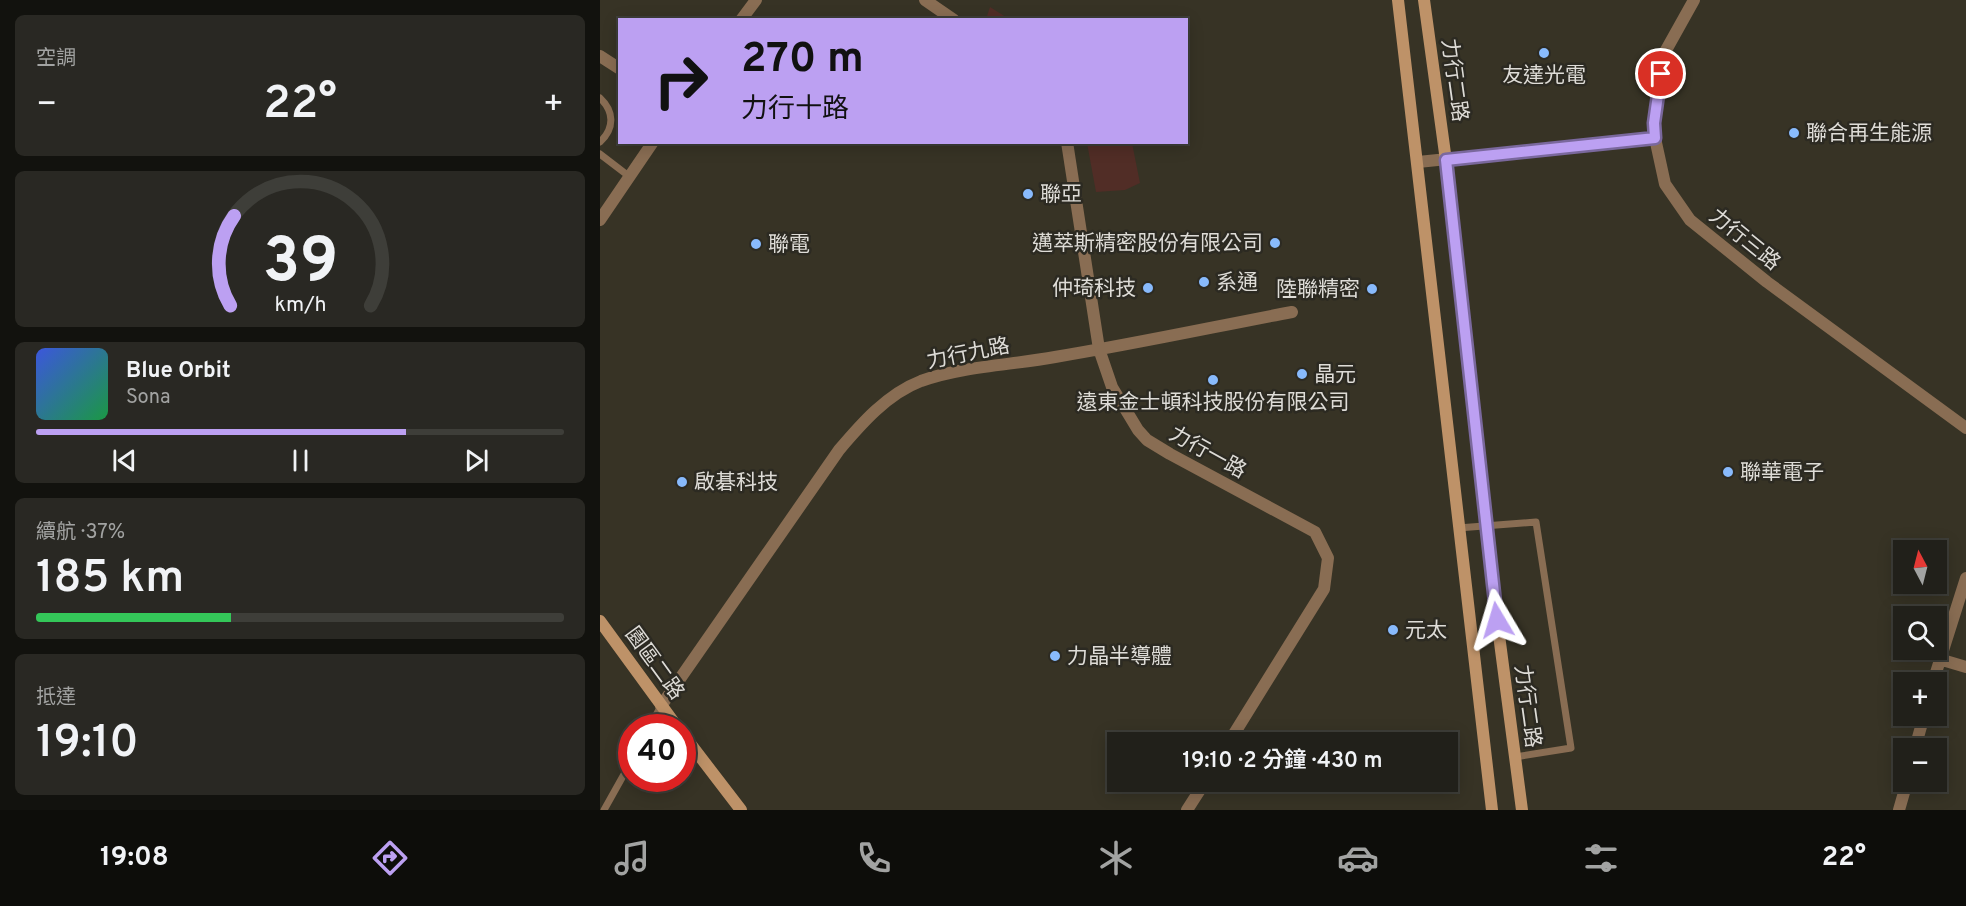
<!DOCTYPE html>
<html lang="zh-TW">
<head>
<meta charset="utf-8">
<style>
	:root { --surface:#21201a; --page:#292823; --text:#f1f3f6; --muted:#a2a3a2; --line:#3e3e39; --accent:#bca0f2 }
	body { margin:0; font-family:Overpass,"Noto Sans TC",sans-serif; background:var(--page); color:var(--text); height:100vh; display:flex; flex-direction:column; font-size:22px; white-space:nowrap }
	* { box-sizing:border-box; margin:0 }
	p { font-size:20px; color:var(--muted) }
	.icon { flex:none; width:33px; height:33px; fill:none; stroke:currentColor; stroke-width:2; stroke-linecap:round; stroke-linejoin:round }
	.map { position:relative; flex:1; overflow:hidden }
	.side { display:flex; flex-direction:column; gap:15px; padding:15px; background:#12120e; width:600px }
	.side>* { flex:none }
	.banner { position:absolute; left:18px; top:18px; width:570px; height:126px; border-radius:0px; box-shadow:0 3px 15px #0003,0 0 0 2px var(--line); background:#bca0f2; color:#111; overflow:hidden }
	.needle { width:39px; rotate:353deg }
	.fabs { position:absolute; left:1293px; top:540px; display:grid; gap:12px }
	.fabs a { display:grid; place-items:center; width:54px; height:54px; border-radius:0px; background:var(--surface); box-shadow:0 3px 15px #0003,0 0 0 2px var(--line); font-size:30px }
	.speed { position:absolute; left:18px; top:714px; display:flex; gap:12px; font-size:30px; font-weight:700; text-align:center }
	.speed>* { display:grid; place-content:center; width:78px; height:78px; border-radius:50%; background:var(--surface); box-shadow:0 3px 15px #0003,0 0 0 2px var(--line); line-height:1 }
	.speed .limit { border:9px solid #d22; background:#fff; color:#111 }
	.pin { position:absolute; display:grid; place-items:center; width:51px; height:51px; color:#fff; margin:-26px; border:3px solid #fff; border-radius:50%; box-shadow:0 2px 6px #0007 }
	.me { position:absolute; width:66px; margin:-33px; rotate:353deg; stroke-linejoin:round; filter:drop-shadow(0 0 4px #0008) }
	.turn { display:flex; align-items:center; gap:21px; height:126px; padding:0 24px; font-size:27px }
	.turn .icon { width:78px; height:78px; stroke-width:2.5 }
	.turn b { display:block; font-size:42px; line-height:51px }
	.big { font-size:45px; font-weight:600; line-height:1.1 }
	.side .card { flex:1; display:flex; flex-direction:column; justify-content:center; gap:9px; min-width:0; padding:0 21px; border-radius:9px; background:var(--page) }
	.side .dial { align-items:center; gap:0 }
	.dial svg { height:156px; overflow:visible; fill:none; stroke:var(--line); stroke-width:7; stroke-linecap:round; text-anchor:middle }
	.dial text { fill:var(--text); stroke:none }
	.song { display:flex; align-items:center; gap:18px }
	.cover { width:72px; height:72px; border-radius:9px; background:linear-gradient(135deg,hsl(230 70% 55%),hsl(140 70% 35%)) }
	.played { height:6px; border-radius:3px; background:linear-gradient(90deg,var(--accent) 70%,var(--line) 70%) }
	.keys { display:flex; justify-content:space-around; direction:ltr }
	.heat { display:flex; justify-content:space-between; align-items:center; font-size:33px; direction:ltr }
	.charge { height:9px; border-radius:4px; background:linear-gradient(90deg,#34c759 37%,var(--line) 0) }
	.trip { position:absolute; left:507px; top:732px; width:351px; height:60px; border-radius:0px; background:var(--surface); box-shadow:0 3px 15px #0003,0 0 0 2px var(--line); font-weight:600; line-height:60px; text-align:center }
	.tabs { display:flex; height:96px; justify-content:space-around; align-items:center; background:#0d0d0a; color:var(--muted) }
	.tabs .icon { width:42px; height:42px }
	.tabs .active { color:var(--accent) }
	.tabs b { font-size:27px; color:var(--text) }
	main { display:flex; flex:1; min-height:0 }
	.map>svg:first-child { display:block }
</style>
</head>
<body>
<main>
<section class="side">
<div class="card"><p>空調</p>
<div class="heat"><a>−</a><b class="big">22°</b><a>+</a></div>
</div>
<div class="card dial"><svg viewBox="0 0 100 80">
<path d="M14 69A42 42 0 1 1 86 69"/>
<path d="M14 69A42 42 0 0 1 16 23" stroke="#bca0f2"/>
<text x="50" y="56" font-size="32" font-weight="700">39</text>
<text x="50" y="72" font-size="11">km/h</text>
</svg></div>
<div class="card">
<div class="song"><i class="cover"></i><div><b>Blue Orbit</b><p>Sona</p></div></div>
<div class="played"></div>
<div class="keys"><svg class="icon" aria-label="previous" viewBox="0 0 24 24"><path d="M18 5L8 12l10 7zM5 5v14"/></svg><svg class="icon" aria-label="pause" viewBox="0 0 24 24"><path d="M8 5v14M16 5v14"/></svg><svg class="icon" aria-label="next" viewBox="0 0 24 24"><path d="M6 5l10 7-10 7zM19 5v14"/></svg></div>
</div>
<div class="card"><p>續航 · 37%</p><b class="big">185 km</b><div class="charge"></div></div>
<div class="card"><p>抵達</p><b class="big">19:10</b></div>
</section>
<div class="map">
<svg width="1366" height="810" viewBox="0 0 1366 810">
	<rect width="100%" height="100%" fill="#2c2a22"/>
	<path fill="#373325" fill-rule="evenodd" d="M0,0H1366V810H0ZM20,20H586V142H20ZM1304,550H1336V584H1304ZM1304,616H1336V650H1304ZM1304,682H1336V716H1304ZM32,728H82V778H32ZM518,742H848V782H518ZM1304,748H1336V782H1304Z"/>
	<path fill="#512d26" d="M390,7L409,19H386Z
		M487,143H532L540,183L525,190L496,192Z"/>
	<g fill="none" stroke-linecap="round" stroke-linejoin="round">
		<path stroke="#896d53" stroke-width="7" d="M0,98C14,111 15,128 0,142
			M0,154L30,177
			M858,528L936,522L971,748L915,757
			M49,728L61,706
			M4,810L32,760"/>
		<path stroke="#896d53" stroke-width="12" d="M325,0L354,20
			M1094,0L1065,52L1058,95L1054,123L1055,138L1065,184L1090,220L1167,282L1366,428
			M141,20L156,0
			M0,56L20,69
			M467,142L499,349L512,387L538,430L547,440L570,454L715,532L728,558L724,589L629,742
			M818,162L1055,138
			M0,220L53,142
			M1339,659L1366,667
			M1333,682L1366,578
			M61,706L239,450C261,424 287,394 321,381C363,366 412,365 455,357C534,344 613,327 692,312
			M1315,748L1324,716
			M587,810L605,782
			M1299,810L1307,782"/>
		<path stroke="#be9268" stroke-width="12" d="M798,0L892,810
			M824,0L850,190L894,597L922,810
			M0,621L78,728
			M82,733L141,810"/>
	</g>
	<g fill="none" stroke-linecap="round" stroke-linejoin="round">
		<defs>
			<path id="route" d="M897,620L846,160L1055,138L1054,123L1061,74"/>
		</defs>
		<use href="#route" stroke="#7a689d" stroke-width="15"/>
		<use href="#route" stroke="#bca0f2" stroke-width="10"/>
	</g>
	<g fill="#88bafc" stroke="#2c2a22" stroke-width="2">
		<circle cx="944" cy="53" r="6"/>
		<circle cx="1194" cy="133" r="6"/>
		<circle cx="428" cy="194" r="6"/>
		<circle cx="675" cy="243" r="6"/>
		<circle cx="156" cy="244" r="6"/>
		<circle cx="604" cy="282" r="6"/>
		<circle cx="548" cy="288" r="6"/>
		<circle cx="772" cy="289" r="6"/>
		<circle cx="702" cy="374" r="6"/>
		<circle cx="613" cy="380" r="6"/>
		<circle cx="1128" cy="472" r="6"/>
		<circle cx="82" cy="482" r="6"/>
		<circle cx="793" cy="630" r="6"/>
		<circle cx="455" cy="656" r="6"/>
	</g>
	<g text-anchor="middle" stroke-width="5" stroke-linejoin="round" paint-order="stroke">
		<g font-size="21" fill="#dedcd7" stroke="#2c2a22" text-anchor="start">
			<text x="944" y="82" text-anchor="middle">友達光電</text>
			<text x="1206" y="140">聯合再生能源</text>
			<text x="440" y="201">聯亞</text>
			<text x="663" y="250" text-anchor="end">邁萃斯精密股份有限公司</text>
			<text x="168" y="251">聯電</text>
			<text x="616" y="289">系通</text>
			<text x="536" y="295" text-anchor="end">仲琦科技</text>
			<text x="760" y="296" text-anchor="end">陸聯精密</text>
			<text x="714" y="381">晶元</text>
			<text x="613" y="409" text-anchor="middle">遠東金士頓科技股份有限公司</text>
			<text x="1140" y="479">聯華電子</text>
			<text x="94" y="489">啟碁科技</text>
			<text x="805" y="637">元太</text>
			<text x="467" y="663">力晶半導體</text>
		</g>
		<g font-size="21" fill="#dedcd7" stroke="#2c2a22">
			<text transform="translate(855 80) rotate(82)" y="7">力行二路</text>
			<text transform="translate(1145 239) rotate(39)" y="7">力行三路</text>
			<text transform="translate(368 353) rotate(-11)" y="7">力行九路</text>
			<text transform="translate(608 452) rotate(29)" y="7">力行一路</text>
			<text transform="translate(55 663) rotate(54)" y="7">園區二路</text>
			<text transform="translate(928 706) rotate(82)" y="7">力行二路</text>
		</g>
	</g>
</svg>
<div class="fabs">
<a><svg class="needle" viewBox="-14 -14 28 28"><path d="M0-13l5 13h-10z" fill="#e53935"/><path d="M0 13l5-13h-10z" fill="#a2a3a2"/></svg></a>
<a><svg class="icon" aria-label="search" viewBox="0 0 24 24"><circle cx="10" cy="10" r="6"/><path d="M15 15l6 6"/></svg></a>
<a>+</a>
<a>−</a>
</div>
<div class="speed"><div class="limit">40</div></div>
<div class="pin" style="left:1061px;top:74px;background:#d93025"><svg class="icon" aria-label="arrive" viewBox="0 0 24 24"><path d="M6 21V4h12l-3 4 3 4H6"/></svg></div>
<svg class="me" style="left:897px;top:620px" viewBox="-20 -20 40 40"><path d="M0-17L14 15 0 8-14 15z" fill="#bca0f2" stroke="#fff" stroke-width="4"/></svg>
<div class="trip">19:10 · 2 分鐘 · 430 m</div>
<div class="banner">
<div class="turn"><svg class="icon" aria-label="right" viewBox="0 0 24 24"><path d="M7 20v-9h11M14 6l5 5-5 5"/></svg><div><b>270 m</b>力行十路</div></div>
</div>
</div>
</main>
<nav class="tabs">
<b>19:08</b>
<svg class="icon active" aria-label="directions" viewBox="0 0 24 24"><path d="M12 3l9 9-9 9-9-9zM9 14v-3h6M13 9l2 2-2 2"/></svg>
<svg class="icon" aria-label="music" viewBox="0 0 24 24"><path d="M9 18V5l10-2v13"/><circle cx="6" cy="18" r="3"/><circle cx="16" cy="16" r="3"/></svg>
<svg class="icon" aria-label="phone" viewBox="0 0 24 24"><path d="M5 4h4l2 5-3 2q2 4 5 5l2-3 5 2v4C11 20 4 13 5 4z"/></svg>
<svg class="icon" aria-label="climate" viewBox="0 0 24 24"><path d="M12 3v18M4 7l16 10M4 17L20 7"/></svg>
<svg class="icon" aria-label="car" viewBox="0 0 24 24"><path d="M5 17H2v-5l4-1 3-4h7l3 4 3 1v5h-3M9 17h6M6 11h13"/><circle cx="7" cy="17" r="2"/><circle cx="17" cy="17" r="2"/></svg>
<svg class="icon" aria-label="filters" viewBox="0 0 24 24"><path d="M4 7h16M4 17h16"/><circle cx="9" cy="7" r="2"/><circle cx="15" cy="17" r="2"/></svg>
<b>22°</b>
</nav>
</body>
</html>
